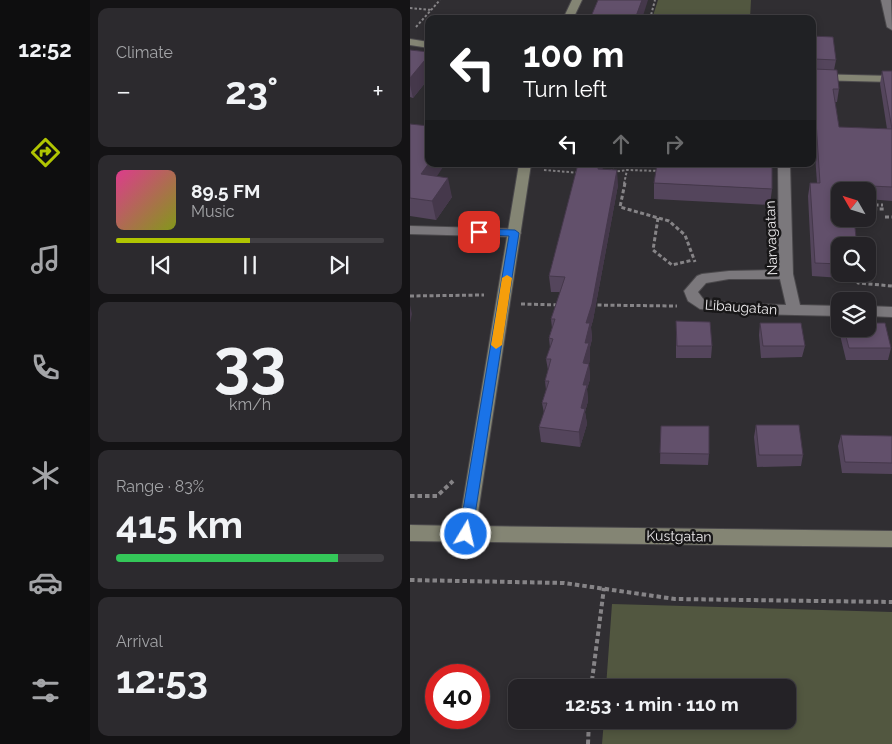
<!DOCTYPE html>
<html lang="en">
<head>
<meta charset="utf-8">
<style>
	:root { --surface:#242226; --page:#2c2a2e; --text:#f1f3f6; --muted:#a3a4a7; --line:#413f43; --accent:#b0c502 }
	body { margin:0; font-family:Raleway,sans-serif; background:var(--page); color:var(--text); height:100vh; display:flex; flex-direction:column; font-size:19px; white-space:nowrap }
	* { box-sizing:border-box; margin:0 }
	p { font-size:16px; color:var(--muted) }
	.icon { flex:none; width:28px; height:28px; fill:none; stroke:currentColor; stroke-width:2; stroke-linecap:round; stroke-linejoin:round }
	.map { position:relative; flex:1; overflow:hidden }
	.drawer { display:flex; flex-direction:column; gap:8px; padding:8px; background:#141315; width:320px }
	.drawer>* { flex:none }
	.hud { position:absolute; left:15px; top:15px; width:391px; height:152px; border-radius:10px; box-shadow:0 2px 8px #0003,0 0 0 1px var(--line); background:#202124; color:#fff; overflow:hidden }
	.needle { width:32px; rotate:309deg }
	.controls { position:absolute; left:421px; top:182px; display:grid; gap:10px }
	.controls a { display:grid; place-items:center; width:45px; height:45px; border-radius:10px; background:var(--surface); box-shadow:0 2px 8px #0003,0 0 0 1px var(--line); font-size:25px }
	.speed { position:absolute; left:15px; top:664px; display:flex; gap:10px; font-size:25px; font-weight:700; text-align:center }
	.speed>* { display:grid; place-content:center; width:65px; height:65px; border-radius:50%; background:var(--surface); box-shadow:0 2px 8px #0003,0 0 0 1px var(--line); line-height:1 }
	.speed .limit { border:8px solid #d22; background:#fff; color:#111 }
	.pin { position:absolute; display:grid; place-items:center; width:42px; height:42px; color:#fff; margin:-21px; border-radius:10px; box-shadow:0 2px 8px #0006 }
	.me { position:absolute; width:55px; margin:-28px; rotate:9deg; stroke-linejoin:round; filter:drop-shadow(0 0 4px #0008) }
	.turn { display:flex; align-items:center; gap:18px; height:105px; padding:0 15px; font-size:22px }
	.turn .icon { width:65px; height:65px; stroke-width:2.5 }
	.turn b { display:block; font-size:35px; line-height:42px }
	.lanes { display:flex; align-items:center; height:48px; padding:0 15px; background:#0003; justify-content:center; gap:25px; direction:ltr }
	.lanes .off { opacity:.35 }
	.big { font-size:38px; font-weight:700; line-height:1.1 }
	.drawer .tile { flex:1; display:flex; flex-direction:column; justify-content:center; gap:8px; min-width:0; padding:0 18px; border-radius:10px; background:var(--page) }
	.drawer .dial { align-items:center; gap:0 }
	.dial b { font-size:65px; line-height:1 }
	.song { display:flex; align-items:center; gap:15px }
	.cover { width:60px; height:60px; border-radius:8px; background:linear-gradient(135deg,hsl(330 70% 55%),hsl(70 70% 35%)) }
	.played { height:5px; border-radius:2px; background:linear-gradient(90deg,var(--accent) 50%,var(--line) 50%) }
	.keys { display:flex; justify-content:space-around; direction:ltr }
	.heat { display:flex; justify-content:space-between; align-items:center; font-size:28px; direction:ltr }
	.charge { height:8px; border-radius:4px; background:linear-gradient(90deg,#34c759 83%,var(--line) 0) }
	.trip { position:absolute; left:98px; top:679px; width:288px; height:50px; border-radius:10px; background:var(--surface); box-shadow:0 2px 8px #0003,0 0 0 1px var(--line); font-weight:700; line-height:50px; text-align:center }
	main { display:flex; flex:1; min-height:0 }
	.dock { display:flex; flex-direction:column; width:90px; justify-content:space-around; align-items:center; background:#0e0e0f; color:var(--muted) }
	.dock .icon { width:35px; height:35px }
	.dock .active { color:var(--accent) }
	.dock b { font-size:22px; color:var(--text) }
	.map>svg:first-child { display:block }
</style>
</head>
<body>
<main>
<nav class="dock">
<b>12:52</b>
<svg class="icon active" aria-label="directions" viewBox="0 0 24 24"><path d="M12 3l9 9-9 9-9-9zM9 14v-3h6M13 9l2 2-2 2"/></svg>
<svg class="icon" aria-label="music" viewBox="0 0 24 24"><path d="M9 18V5l10-2v13"/><circle cx="6" cy="18" r="3"/><circle cx="16" cy="16" r="3"/></svg>
<svg class="icon" aria-label="phone" viewBox="0 0 24 24"><path d="M5 4h4l2 5-3 2q2 4 5 5l2-3 5 2v4C11 20 4 13 5 4z"/></svg>
<svg class="icon" aria-label="climate" viewBox="0 0 24 24"><path d="M12 3v18M4 7l16 10M4 17L20 7"/></svg>
<svg class="icon" aria-label="car" viewBox="0 0 24 24"><path d="M5 17H2v-5l4-1 3-4h7l3 4 3 1v5h-3M9 17h6M6 11h13"/><circle cx="7" cy="17" r="2"/><circle cx="17" cy="17" r="2"/></svg>
<svg class="icon" aria-label="filters" viewBox="0 0 24 24"><path d="M4 7h16M4 17h16"/><circle cx="9" cy="7" r="2"/><circle cx="15" cy="17" r="2"/></svg>
</nav>
<section class="drawer">
<div class="tile"><p>Climate</p>
<div class="heat"><a>−</a><b class="big">23°</b><a>+</a></div>
</div>
<div class="tile">
<div class="song"><i class="cover"></i><div><b>89.5 FM</b><p>Music</p></div></div>
<div class="played"></div>
<div class="keys"><svg class="icon" aria-label="previous" viewBox="0 0 24 24"><path d="M18 5L8 12l10 7zM5 5v14"/></svg><svg class="icon" aria-label="pause" viewBox="0 0 24 24"><path d="M8 5v14M16 5v14"/></svg><svg class="icon" aria-label="next" viewBox="0 0 24 24"><path d="M6 5l10 7-10 7zM19 5v14"/></svg></div>
</div>
<div class="tile dial"><b>33</b><p>km/h</p></div>
<div class="tile"><p>Range · 83%</p><b class="big">415 km</b><div class="charge"></div></div>
<div class="tile"><p>Arrival</p><b class="big">12:53</b></div>
</section>
<div class="map">
<svg width="482" height="744" viewBox="0 0 482 744">
	<rect width="100%" height="100%" fill="#302e32"/>
	<path fill="#525740" d="M248,0H341L340,19H242Z
		M202,604L482,612V744H192L194,720H376V688L196,687Z"/>
	<g fill="none" stroke-linecap="round" stroke-linejoin="round">
		<defs>
			<path id="lane" d="M0,226L105,229L111,233L105,237L0,234Z"/>
			<path id="street" d="M471,0H481L482,30L477,27Z
				M368,164H380L383,274L390,305L430,306V316L339,314L290,309L278,301L274,291L287,276L292,274L319,271L369,270ZM319,279H370L376,305L339,304L294,300L288,292L296,283Z
				M458,306L482,307V317L458,316Z"/>
			<path id="secondary" d="M162,0H172L163,19H153Z
				M0,39L19,42V48L0,45Z
				M402,74L482,76V82L402,80Z
				M109,164H121L66,526L482,531V547L0,541V525L49,526Z"/>
		</defs>
		<use href="#lane" stroke="#4b494c" stroke-width="2"/>
		<use href="#street" stroke="#4b494c" stroke-width="2"/>
		<use href="#secondary" stroke="#4b494c" stroke-width="2"/>
		<path stroke="#868487" stroke-width="2" stroke-dasharray="2.5 2" stroke-linecap="butt" d="M0,8L22,10
			M240,19L245,0
			M6,27L30,0
			M134,170L170,173
			M201,172L204,164
			M203,172L217,170
			M214,184L217,170L250,171"/>
		<path stroke="#868487" stroke-width="3" stroke-dasharray="4 2.5" stroke-linecap="butt" d="M215,183L210,207L259,221L275,235L285,262
			M458,205H473
			M475,217H482
			M248,218L243,250L262,265L283,260
			M455,219L456,225H461L458,209H474
			M448,274V283L482,286
			M0,296L74,295
			M111,304L150,305
			M181,305L267,306"/>
		<path stroke="#868487" stroke-width="4" stroke-dasharray="4.5 3" stroke-linecap="butt" d="M0,496H27L43,481
			M0,580L154,583L265,599L482,602
			M181,688L194,588
			M178,744L179,720"/>
		<use href="#lane" fill="#7b787c" fill-rule="evenodd"/>
		<use href="#street" fill="#7b787c" fill-rule="evenodd"/>
		<use href="#secondary" fill="#848574" fill-rule="evenodd"/>
	</g>
	<path fill="#54455c" d="M402,36L426,60L424,70L429,89L427,102H425L429,127L477,129L470,84L472,71H482V201L458,199V191H430V274H447L446,279L402,276L398,196L400,183H407L402,111Z
		M0,50L19,52V78L3,98L0,97Z
		M0,124L27,176L42,197L26,220L0,216Z
		M154,164H194L192,169L208,185L183,320L181,327L182,339L180,347V358L179,364L180,379L177,389L178,401L175,412L177,424L170,447L131,442L129,427L134,413L132,403L136,390L135,381L138,370L136,359L140,348L139,338L142,328L141,319L150,292H141L139,276L168,165Z
		M244,183L362,189L360,205L244,199Z
		M266,321L302,346L301,358H266Z
		M350,323L395,346L392,357L351,358L349,335Z
		M432,329H458L481,348L478,360H436L430,335Z
		M346,425L393,455L391,466L347,467L344,437Z
		M251,426L299,454L298,465L250,464Z
		M431,435L482,436V474L432,473L428,446Z"/>
	<path fill="#45384b" d="M232,0H238L232,19H225Z
		M19,55V78L3,98L0,85V78Z
		M19,163V164H35L16,193L11,174Z
		M189,164H194L188,184V169Z
		M207,170L208,185L183,320L181,327L182,339L180,347V358L179,364L180,379L177,389L178,401L175,412L177,424L170,447L169,432L173,385L176,323Z
		M38,178L42,197L26,220L22,201Z
		M0,305L2,314L0,323Z"/>
	<path fill="#62506b" stroke="#45384b" d="M188,0H232L225,19H180Z
		M402,36L423,37L426,60L404,59L402,65Z
		M0,50L19,52V55L0,78Z
		M402,68L404,69L427,70L429,89H423L429,127L482,129V187L440,185V191H430V219H444L447,246H430V264L405,263L400,183H410L404,90H402Z
		M472,71H482V129Z
		M0,124L19,126V163L11,174L38,178L22,201L0,198Z
		M168,164H189L188,169L207,170L182,304L176,323H180L175,343H179L173,363L179,364L173,385H177L171,408L175,409L169,432L129,427L137,403H132L139,381H135L141,359H136L143,339L139,338L145,319H141L155,277L139,276Z
		M247,164H344L362,165V189L244,183Z
		M266,321L300,322L302,346H267Z
		M350,323H391L395,346H353Z
		M458,323H475L481,348H439L434,329H458Z
		M346,425H389L393,455H349Z
		M251,426H299V454L250,453Z
		M431,435L482,436V463L435,462Z"/>
	<path fill="#1a73e8" stroke="#114b97" d="M69,229L105,230L109,233L62,534L60,538L56,539L51,538L49,534L99,236L66,234L64,232Z"/>
	<path fill="#f59e0b" d="M97,275L102,278L92,345L86,349L81,345L92,278Z"/>
	<g text-anchor="middle" stroke-width="5" stroke-linejoin="round" paint-order="stroke">
		<g font-size="14" fill="#eceaec" stroke="#181718">
			<text transform="translate(361 238) rotate(-92)" y="5">Narvagatan</text>
			<text transform="translate(331 307) rotate(4)" y="5">Libaugatan</text>
			<text transform="translate(269 536) rotate(1)" y="5">Kustgatan</text>
		</g>
	</g>
</svg>
<div class="controls">
<a><svg class="needle" viewBox="-14 -14 28 28"><path d="M0-13l5 13h-10z" fill="#e53935"/><path d="M0 13l5-13h-10z" fill="#a3a4a7"/></svg></a>
<a><svg class="icon" aria-label="search" viewBox="0 0 24 24"><circle cx="10" cy="10" r="6"/><path d="M15 15l6 6"/></svg></a>
<a><svg class="icon" aria-label="layers" viewBox="0 0 24 24"><path d="M12 4l9 5-9 5-9-5zM3 14l9 5 9-5"/></svg></a>
</div>
<div class="speed"><div class="limit">40</div></div>
<div class="pin" style="left:69px;top:232px;background:#d93025"><svg class="icon" aria-label="arrive" viewBox="0 0 24 24"><path d="M6 21V4h12l-3 4 3 4H6"/></svg></div>
<svg class="me" style="left:56px;top:534px" viewBox="-20 -20 40 40"><circle r="17" fill="#1a73e8" stroke="#fff" stroke-width="3"/><path d="M0-11L8 9 0 5-8 9z" fill="#fff"/></svg>
<div class="trip">12:53 · 1 min · 110 m</div>
<div class="hud">
<div class="turn"><svg class="icon" aria-label="left" viewBox="0 0 24 24"><path d="M17 20v-9H6M10 6l-5 5 5 5"/></svg><div><b>100 m</b>Turn left</div></div>
<div class="lanes"><svg class="icon" aria-label="left" viewBox="0 0 24 24"><path d="M17 20v-9H6M10 6l-5 5 5 5"/></svg><svg class="icon off" aria-label="ahead" viewBox="0 0 24 24"><path d="M12 20V5M6 11l6-6 6 6"/></svg><svg class="icon off" aria-label="right" viewBox="0 0 24 24"><path d="M7 20v-9h11M14 6l5 5-5 5"/></svg></div>
</div>
</div>
</main>
</body>
</html>
